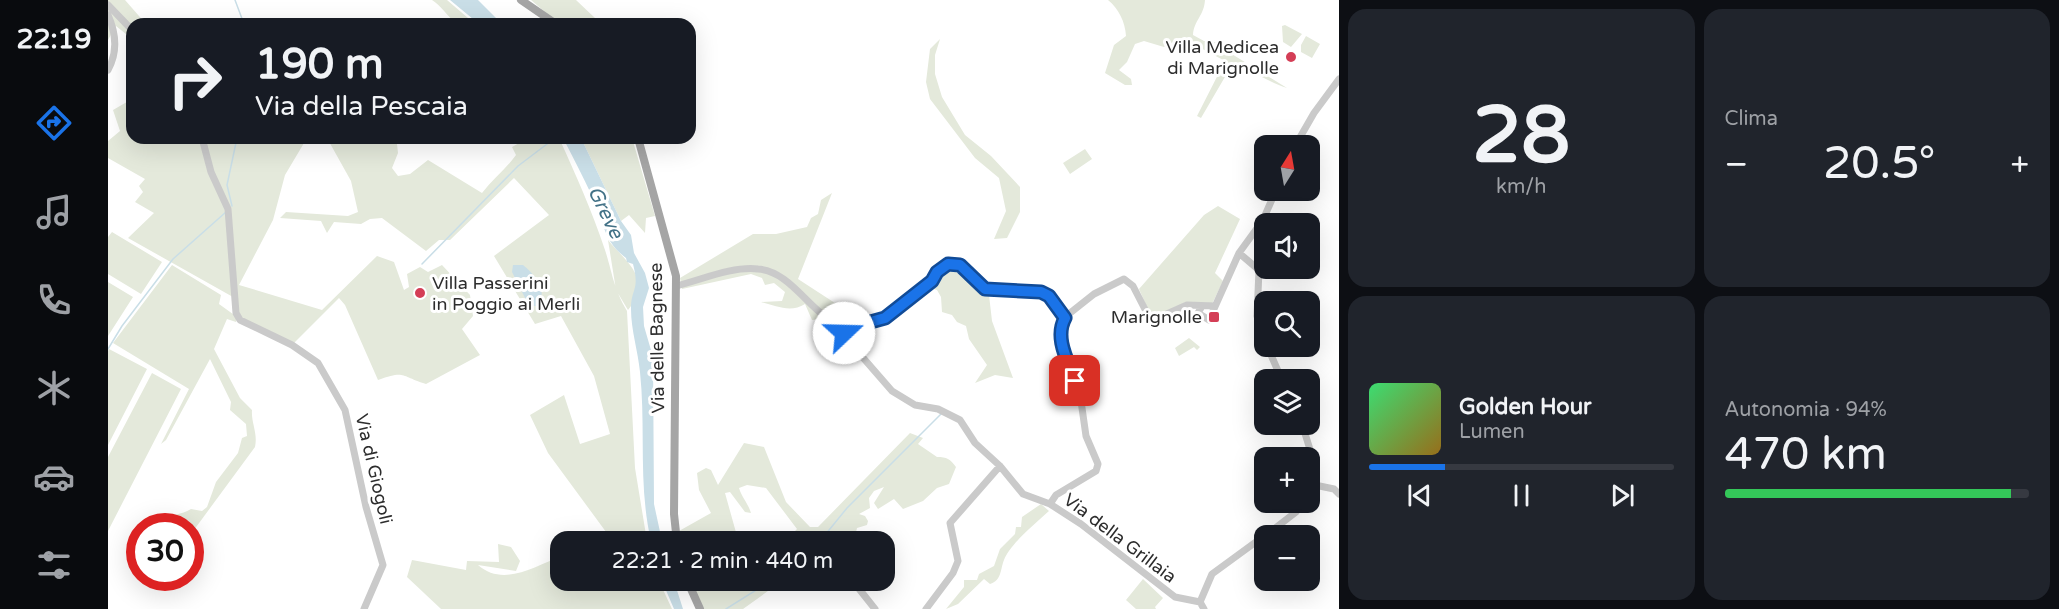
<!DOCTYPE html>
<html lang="it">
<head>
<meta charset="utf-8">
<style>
	:root { --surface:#171b24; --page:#20242c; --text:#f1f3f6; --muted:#9ea1a6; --line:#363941; --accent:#1a73e8 }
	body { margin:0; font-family:"Varela Round",sans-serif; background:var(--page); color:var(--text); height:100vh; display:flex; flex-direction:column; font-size:22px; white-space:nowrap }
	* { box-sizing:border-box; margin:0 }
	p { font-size:20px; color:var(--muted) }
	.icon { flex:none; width:33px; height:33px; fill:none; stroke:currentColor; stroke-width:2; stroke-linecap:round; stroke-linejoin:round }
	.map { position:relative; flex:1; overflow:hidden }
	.side { display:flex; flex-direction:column; gap:9px; padding:9px; background:#0d0f14; width:720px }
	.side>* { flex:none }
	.banner { position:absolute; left:18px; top:18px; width:570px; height:126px; border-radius:18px; box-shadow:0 6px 24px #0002; background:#171b24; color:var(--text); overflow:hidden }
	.needle { width:39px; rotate:11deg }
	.controls { position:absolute; left:1146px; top:135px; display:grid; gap:12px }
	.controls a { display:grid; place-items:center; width:66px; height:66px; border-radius:12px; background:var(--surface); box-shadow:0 6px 24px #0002; font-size:30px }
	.speed { position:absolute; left:18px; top:513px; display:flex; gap:12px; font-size:30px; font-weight:700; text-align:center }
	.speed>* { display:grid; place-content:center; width:78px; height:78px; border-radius:50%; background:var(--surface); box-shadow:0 6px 24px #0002; line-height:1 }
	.speed .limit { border:9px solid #d22; background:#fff; color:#111 }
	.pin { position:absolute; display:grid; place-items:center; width:51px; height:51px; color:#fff; margin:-26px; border-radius:12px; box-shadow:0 3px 9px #0006 }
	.me { position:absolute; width:66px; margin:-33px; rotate:69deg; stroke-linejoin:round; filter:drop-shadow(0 0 4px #0008) }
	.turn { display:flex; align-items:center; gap:21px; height:126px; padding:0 30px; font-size:27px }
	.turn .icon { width:78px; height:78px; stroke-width:2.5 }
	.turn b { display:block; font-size:42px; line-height:51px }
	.big { font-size:45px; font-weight:600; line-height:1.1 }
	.side .widget { flex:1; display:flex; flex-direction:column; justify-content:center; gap:9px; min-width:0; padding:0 21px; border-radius:18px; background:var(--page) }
	.side .dial { align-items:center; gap:0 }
	.dial b { font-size:78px; line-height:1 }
	.song { display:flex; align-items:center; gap:18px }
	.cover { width:72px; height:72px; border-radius:9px; background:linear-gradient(135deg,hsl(140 70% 55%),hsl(40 70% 35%)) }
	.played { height:6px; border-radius:3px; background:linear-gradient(90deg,var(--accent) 25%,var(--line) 25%) }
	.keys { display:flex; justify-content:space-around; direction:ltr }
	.heat { display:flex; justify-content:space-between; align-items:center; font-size:33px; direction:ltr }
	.charge { height:9px; border-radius:4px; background:linear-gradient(90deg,#34c759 94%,var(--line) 0) }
	.side .tiles { flex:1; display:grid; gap:9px; grid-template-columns:repeat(2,1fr) }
	.trip { position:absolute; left:442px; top:531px; width:345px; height:60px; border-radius:18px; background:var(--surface); box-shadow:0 6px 24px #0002; font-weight:600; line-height:60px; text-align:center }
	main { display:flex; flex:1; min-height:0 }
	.tabs { display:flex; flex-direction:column; width:108px; justify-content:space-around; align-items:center; background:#090b0e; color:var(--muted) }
	.tabs .icon { width:42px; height:42px }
	.tabs .selected { color:var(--accent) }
	.tabs b { font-size:27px; color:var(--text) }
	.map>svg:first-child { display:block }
</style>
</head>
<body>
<main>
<nav class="tabs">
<b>22:19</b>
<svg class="icon selected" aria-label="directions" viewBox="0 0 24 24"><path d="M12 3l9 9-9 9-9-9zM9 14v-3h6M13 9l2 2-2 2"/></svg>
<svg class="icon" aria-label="music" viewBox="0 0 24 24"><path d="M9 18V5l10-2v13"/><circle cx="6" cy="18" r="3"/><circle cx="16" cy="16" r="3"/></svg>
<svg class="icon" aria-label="phone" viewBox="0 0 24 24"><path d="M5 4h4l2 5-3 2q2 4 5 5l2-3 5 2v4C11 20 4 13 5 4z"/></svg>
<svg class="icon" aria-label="climate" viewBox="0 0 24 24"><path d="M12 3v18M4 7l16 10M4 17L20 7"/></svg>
<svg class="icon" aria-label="car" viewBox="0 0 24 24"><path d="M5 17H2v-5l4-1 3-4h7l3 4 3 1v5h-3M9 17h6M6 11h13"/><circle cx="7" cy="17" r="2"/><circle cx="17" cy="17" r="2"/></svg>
<svg class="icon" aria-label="filters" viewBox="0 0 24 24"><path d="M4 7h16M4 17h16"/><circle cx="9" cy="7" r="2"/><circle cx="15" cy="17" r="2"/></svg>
</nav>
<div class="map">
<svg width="1231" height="609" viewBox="0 0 1231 609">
	<rect width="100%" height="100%" fill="#fff"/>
	<path fill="#e4e9db" d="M0,0H17L38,24H24V39L8,26L0,40Z
		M324,0H339L367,24C337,24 344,14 324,0Z
		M423,0H468L487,18L488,24H451Z
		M1000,0H1097C1096,16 1086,20 1085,35L1096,41L1116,43L1114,48L1179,88C1160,82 1146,71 1127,66L1121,70L1093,118L1089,116L1117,61L1074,38L1056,47L1036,41L1027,44L1019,62L1011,70L1023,79L1024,85H1017L997,73L1006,45L1018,36C1017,22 1011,9 1000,0Z
		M1177,25L1194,34L1183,47L1175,42L1174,26Z
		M1198,36L1212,44L1204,58L1193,52V45Z
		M832,39L827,55V74L834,97L857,135L883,156L912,187V212L899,238L886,239L898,211L891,178L867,158L822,99L818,82L822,49Z
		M24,99V138H94L95,142L107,138H199L177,175L165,220L131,285L214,310L269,256L286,262L296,290L301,287L299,274L312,267L320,272L334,265L362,295L365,316L354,329L372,355L318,384C292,376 298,370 270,380L237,305L231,298L184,345L132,320L125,297L20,238L46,213L27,202L35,192L31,186L37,179L0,158V141L12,131L5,110Z
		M219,138H294L289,144L290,153L284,168L290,176L302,174L320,160L374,193C385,179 398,169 408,155L404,147L413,142V138H451C468,175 484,211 497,250C505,275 505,287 519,311L527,468L539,541H489L501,536L440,453L422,415L456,395L472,444L502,434L486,376L453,316L427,324L386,256L441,215L406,178L342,240H331L318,251L274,218L262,219L253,224L226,222L219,233L213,221L172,218L178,212L240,216L250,212L243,181Z
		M473,138H524L547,216L538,218L537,233L521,215L513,221Z
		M977,149L984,159L962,174L955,163Z
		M724,193L690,279L730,305L729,317L704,320L697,304C683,313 668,306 653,302L674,301L677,292L666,283L657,285L654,278L643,274L574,289L572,278L645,234H668L699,227L703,218L710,214L713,200Z
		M1110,206L1132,219L1107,273L1115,281L1104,304L1078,302L1044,318L1031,289L1096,215Z
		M4,232L54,262L33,294L0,274V237Z
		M500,240C518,262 545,278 520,310L508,290Z
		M64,265L113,295L111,304L129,317L128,322L119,319L106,349L132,398L144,410C143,423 150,433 147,447L83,534L81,521L75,519L68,526H51L54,519C64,514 73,515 83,509L94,511L99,507L108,482L130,453L134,438L139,436L138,424L122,410L123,402L102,359L58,440L53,444L81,389L5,343Z
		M845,268L850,269L881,295L884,321L905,378L887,375L867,383L879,365L861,339L858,326L849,322L844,315L834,312L833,297L829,290L822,288L834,274Z
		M0,282L25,297L0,336Z
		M1081,338L1092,347L1089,350L1086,347L1071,356L1067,348Z
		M1,349L39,369L0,445V351Z
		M44,373L73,389L0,531V457Z
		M802,433L815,438L810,444L829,457C839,457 842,459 848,467L841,484L829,488L815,501L795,509L786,499L770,509L766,503L776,487L766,491L761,498L762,508L751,514L757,516L760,521L759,525L749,528L746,541H677L689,529L658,488L639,485L631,488C634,498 640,503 643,513L637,512L622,492L617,493L629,536L633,541H572L571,531L603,513L591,490L589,473L598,468L603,470L610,485L636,443L656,447L678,502L702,527H710Z
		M933,504L941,511C928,523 902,544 896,560C892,570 894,580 882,584L876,579L850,604L838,609L856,587V580H869L871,574L886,566L892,549L907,534L908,527H913L914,517Z
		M390,544L403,547L412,561L408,571L370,565C395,587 426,567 453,556V580L551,581L564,609H333L299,577L304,560L358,570L359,561L391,562Z
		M1035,579L1055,598L1047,607L1048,609H1028L1018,600Z
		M581,581H674L635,609H596Z"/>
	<path fill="#c9dee7" d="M342,0H370L394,24H371Z
		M455,138H473L513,221L523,235L526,253L537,273L541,288L535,307L536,326L545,357L546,504L554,541H543C530,486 538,428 532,372C530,351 523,330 523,309C523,288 532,291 525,264L519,262L518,258C493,239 497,221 484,196C475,177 465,157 455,138Z
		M405,265H415C428,276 440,289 430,306H421L404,272Z
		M554,581H566L575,609H566Z"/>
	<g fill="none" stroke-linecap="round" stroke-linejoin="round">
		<path stroke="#c9dee7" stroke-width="1.5" d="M127,0L136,24
			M124,206L119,185L129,138
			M314,264L410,166L447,138
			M0,349L14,326L65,259L118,212
			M705,542L717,535L739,508L834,413
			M618,609L664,580"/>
		<path stroke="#cacaca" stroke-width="7" d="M0,5L24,30
			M0,15C8,33 10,52 0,70
			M94,138L103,172L120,209L128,313L132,320L184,345L210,363L237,410L258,507L275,565L256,609
			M1187,146L1206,113L1231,79
			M1131,253L1151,270L1149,316L1156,340
			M568,286C593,280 624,266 650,269C677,271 694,298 714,314C721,319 729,324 737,329L777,318L824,281L829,272L840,264L852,265L877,289L938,293L957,317L986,294L1016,279L1025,286L1043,321L1079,305L1107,306
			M1094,306L1090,313L1101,320L1131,253L1155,220L1168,190
			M737,329V337L784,391L807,405L830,409L852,420L867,443L892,466L915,494L942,504L973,524L1067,597L1092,602
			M1159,346L1174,380
			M1194,424L1205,459L1202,484L1226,489L1231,494
			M942,504L948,495L988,471L990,464L978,436L972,394L955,351L953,332L957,317
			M1157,536L1188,512L1195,502
			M744,580L767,609
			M818,609L845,573L850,561L842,523L892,466
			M1096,609L1092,602L1104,574L1156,536"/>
		<path stroke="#a5a5a5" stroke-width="8" d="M413,0L448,24
			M530,138L568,276L566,514L569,542
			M579,580L592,609"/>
	</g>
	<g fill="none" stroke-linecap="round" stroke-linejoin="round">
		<defs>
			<path id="route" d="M736,333L737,329L777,318L824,281L829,272L840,264L852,265L877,289L933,292L941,296L957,318C946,338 960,361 967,381"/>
		</defs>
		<use href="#route" stroke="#114b97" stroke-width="15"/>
		<use href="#route" stroke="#1a73e8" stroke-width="10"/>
	</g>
	<g fill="#d43e56" stroke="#fff" stroke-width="2">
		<circle cx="1183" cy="57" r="6"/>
		<circle cx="312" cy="293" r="6"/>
		<rect x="1100" y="311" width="12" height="12" rx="3"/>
	</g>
	<g text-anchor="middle" stroke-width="6" stroke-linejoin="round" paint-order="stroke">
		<g font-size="18" fill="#2d2d2d" stroke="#fff" text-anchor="end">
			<text x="1171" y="53">Villa Medicea<tspan x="1171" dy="21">di Marignolle</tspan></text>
			<text x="324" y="289" text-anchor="start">Villa Passerini<tspan x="324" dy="21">in Poggio ai Merli</tspan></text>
			<text x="1094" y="323">Marignolle</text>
		</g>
		<g font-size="18" fill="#2d2d2d" stroke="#fff">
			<text transform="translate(549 338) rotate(-91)" y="6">Via delle Bagnese</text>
			<text transform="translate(266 469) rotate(77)" y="6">Via di Giogoli</text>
			<text transform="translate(1012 538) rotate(37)" y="6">Via della Grillaia</text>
		</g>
		<g font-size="20" font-style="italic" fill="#437287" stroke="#fff">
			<text transform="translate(498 212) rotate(64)" y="7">Greve</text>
		</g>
	</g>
</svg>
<div class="controls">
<a><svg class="needle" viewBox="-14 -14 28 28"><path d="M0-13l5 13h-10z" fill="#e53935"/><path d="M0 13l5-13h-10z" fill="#9ea1a6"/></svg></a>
<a><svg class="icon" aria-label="sound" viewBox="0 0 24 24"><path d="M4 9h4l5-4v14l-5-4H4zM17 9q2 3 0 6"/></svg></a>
<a><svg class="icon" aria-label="search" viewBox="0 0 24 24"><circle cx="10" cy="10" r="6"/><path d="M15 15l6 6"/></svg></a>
<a><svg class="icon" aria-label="layers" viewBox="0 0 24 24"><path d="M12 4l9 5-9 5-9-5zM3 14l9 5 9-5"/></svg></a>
<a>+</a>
<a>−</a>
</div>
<div class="speed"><div class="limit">30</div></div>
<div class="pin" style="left:967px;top:381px;background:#d93025"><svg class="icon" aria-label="arrive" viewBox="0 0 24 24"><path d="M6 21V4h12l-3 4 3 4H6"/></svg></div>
<svg class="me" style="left:736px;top:333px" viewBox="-20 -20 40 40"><circle r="19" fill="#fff"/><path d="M0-13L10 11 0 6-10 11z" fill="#1a73e8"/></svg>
<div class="trip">22:21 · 2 min · 440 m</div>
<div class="banner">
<div class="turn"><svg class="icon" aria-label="right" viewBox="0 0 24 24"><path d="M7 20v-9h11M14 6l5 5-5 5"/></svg><div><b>190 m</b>Via della Pescaia</div></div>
</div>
</div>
<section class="side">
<div class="tiles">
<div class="widget dial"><b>28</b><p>km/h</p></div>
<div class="widget"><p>Clima</p>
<div class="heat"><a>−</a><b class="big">20.5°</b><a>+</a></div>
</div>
<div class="widget">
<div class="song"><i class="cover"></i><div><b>Golden Hour</b><p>Lumen</p></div></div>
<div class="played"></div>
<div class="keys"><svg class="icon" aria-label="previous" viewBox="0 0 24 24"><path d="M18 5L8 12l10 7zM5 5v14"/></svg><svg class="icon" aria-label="pause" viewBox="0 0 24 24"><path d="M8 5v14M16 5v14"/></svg><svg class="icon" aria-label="next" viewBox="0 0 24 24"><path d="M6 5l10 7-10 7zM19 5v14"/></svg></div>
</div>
<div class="widget"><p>Autonomia · 94%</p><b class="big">470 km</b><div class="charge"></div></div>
</div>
</section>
</main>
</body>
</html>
